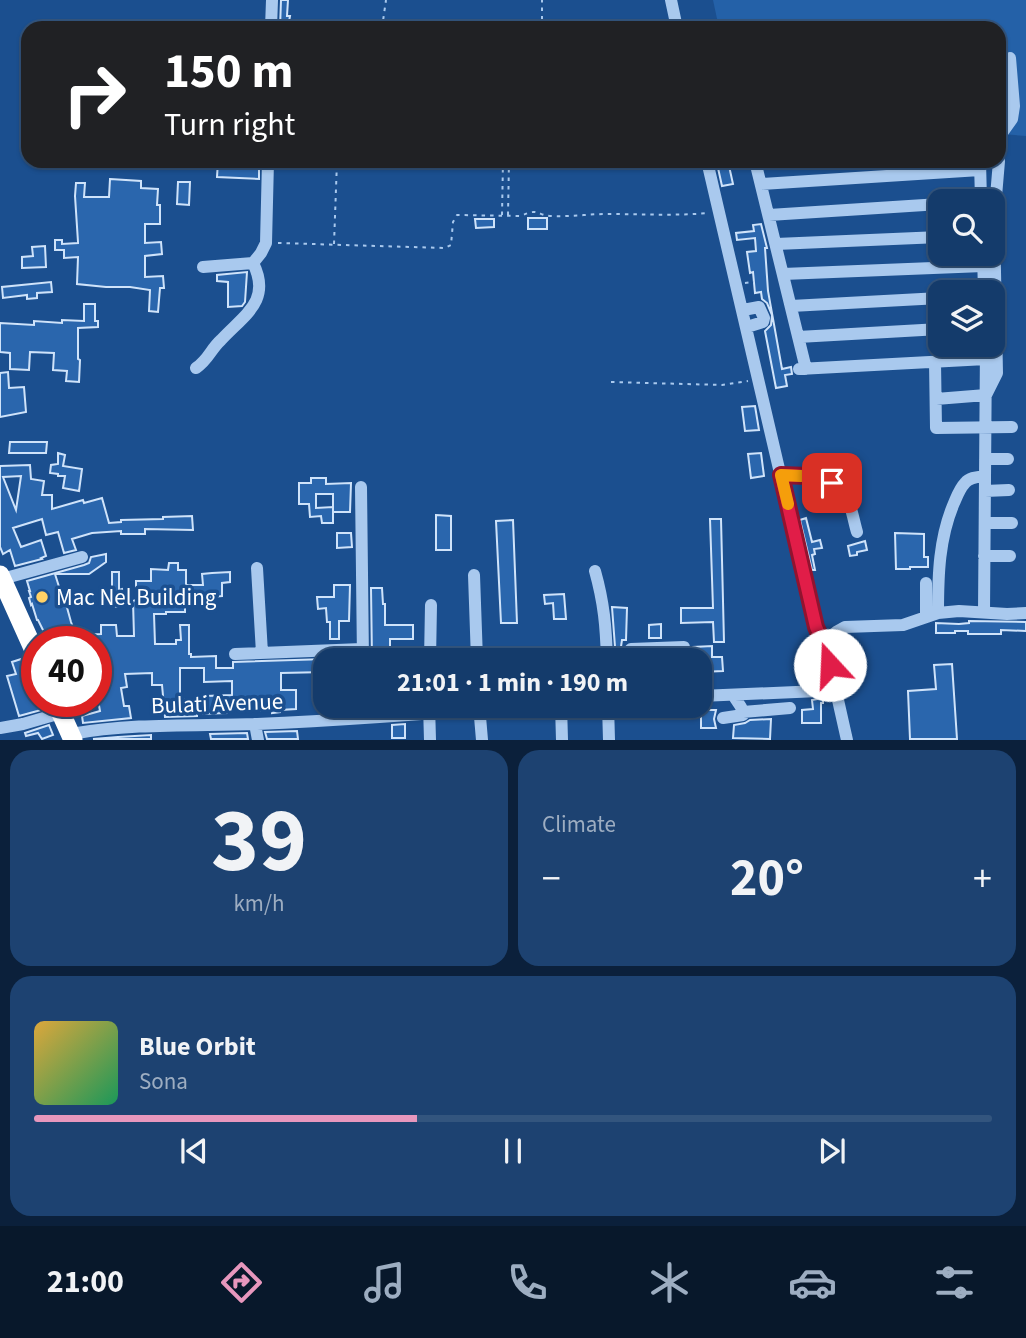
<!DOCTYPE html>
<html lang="en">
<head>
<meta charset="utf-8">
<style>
	:root { --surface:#143b6b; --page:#1d4271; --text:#f1f3f6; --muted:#9dadc1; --line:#33557e; --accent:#e797bd }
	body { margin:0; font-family:"Source Sans 3",sans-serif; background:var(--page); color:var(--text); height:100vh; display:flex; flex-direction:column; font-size:26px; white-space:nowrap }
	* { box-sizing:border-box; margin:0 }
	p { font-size:23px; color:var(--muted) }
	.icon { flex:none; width:38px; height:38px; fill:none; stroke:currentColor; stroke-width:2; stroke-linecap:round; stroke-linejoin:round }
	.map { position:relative; height:740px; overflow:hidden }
	.side { display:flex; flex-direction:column; gap:10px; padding:10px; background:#0b203b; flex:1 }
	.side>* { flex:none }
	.guide { position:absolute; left:21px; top:21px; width:985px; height:147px; border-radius:21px; box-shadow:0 2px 5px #0004,0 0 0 2px var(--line); background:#202124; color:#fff; overflow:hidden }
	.controls { position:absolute; left:928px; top:189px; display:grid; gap:14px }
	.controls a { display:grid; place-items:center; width:77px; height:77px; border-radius:14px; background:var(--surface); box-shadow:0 2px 5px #0004,0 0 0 2px var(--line); font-size:35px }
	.speed { position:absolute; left:21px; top:626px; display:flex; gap:14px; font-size:35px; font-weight:700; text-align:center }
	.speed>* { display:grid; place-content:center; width:91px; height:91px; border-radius:50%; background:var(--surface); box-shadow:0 2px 5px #0004,0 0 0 2px var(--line); line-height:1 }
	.speed .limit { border:10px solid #d22; background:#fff; color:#111 }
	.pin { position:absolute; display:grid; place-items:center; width:60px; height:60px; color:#fff; margin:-30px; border-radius:14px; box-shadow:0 4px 10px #0006 }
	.me { position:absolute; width:77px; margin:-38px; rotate:340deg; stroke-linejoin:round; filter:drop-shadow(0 0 5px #0008) }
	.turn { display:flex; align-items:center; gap:24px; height:147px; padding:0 28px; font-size:32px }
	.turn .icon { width:91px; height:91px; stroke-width:2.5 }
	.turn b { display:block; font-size:49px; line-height:60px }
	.big { font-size:52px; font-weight:700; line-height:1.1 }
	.side .widget { flex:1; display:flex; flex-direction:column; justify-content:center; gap:10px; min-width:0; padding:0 24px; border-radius:21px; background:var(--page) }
	.side .dial { align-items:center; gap:0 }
	.dial b { font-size:91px; line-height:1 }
	.song { display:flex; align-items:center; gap:21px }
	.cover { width:84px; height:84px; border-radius:10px; background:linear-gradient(135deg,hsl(40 70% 55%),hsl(150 70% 35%)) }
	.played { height:7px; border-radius:4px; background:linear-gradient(90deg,var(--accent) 40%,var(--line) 40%) }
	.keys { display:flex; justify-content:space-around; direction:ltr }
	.heat { display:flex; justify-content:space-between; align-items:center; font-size:38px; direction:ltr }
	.side .tiles { flex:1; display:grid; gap:10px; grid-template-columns:1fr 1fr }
	.widget:last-child { grid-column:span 2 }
	.trip { position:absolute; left:313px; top:648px; width:399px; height:70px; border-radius:21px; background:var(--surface); box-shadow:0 2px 5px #0004,0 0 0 2px var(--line); font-weight:700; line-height:70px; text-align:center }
	.menu { display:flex; height:112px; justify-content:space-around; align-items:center; background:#08182b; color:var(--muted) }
	.menu .icon { width:49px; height:49px }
	.menu .current { color:var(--accent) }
	.menu b { font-size:32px; color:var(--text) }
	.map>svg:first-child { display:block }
</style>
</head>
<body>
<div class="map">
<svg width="1026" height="740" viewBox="0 0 1026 740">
	<rect width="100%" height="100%" fill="#1b4f8f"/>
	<path fill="#2461a8" d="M713,0H1026V136L1002,134L999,28H719Z"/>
	<path fill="#2a66ad" stroke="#cfe3fa" stroke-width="2" fill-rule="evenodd" d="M281,0H288L287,16H290L288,27L280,28Z
		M218,161H259V179L217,177Z
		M729,166L733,184L722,186L718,168Z
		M110,179L141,181V188L158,189L157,205H160V224H145V243L161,242L162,254L145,256V277L163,276L164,288H160L158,312L149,311L150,290L130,287H106L77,284L78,257L64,258V250H55V240H62V244L78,243V242L75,196L76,183H85L84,197H109Z
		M178,182H190L189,205L177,204Z
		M528,218H547V229H528Z
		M475,219H494V227L476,228Z
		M761,224L767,248H765L768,291L782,369L791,367L792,374L785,375L787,386L776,388L765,331L771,325L772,315L767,303L762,299L761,292L755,293L753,272L750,273L747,252L756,251L755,238L737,240L736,233L754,231L753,225Z
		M45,246L46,267L22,268V257L33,256L32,247Z
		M247,272L245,302L242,306L228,307V282L217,281V275Z
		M51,282L52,292L37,293V298L27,299V295L3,298L2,287Z
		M84,304H95V321H98V327L78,328V359L80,360L79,382L66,381L67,371L53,370L54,353L30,352L29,370L10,369V353L0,352V323L34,325V321L62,323V320L84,321Z
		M8,372L9,388L24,387L26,412L0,417V373Z
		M755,406L759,430L745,431L742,407Z
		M10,442H47L46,453H9Z
		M58,453L65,455L63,466L82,469L79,491L63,488L65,476H58V474L50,473L51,465L58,464Z
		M761,453L764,476L751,478L748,454Z
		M30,465L31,479L44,481L42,495H52V509L83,500L84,503L102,498L109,523L121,522V520L163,519V517L192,516L193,530L145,529V534H121V531L92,533L72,539L76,550L64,553L58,532L46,535L42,519L13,528L21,547L41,540L46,556L41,558L42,559L15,566L10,550L3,554L0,547V466ZM21,476L16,510L3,477Z
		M311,478H326V484L351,483L350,512H333V494H316V508L333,507V523H322L321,516L310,517L309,504H299V483H311Z
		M436,515L451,516V550H436Z
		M806,518L812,542L820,540L822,548L814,549L815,554L812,555L815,570H812L800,520Z
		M710,519H721L724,642H714L713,622L681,623V608H713Z
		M513,520L517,623H501L496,521Z
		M337,533H351L352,547L337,548Z
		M895,533L924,534V557H928V567H910V569H896Z
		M865,541L867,550L857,552V555L850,556L848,546Z
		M106,554V562L89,574H55L61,593H63L71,622L76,635L101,634V625H116L117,636H134L133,601L136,600V581H151V569L168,570L169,563H178V570H186V585H203L202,574L212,573L230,572V582L222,583V596L209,597V601L185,602V612H166V614H154L155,644H176V640H181L180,625H189V654H191V657L216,656V668H233V662L326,659V672L281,673V690H296V709L280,710V712L272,713V710L252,711V708L227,709V713L197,714V716L165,717L162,685H152V673L125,674L127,687L121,688L124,706H129L131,718L83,723L82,716L100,711L97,694L107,693L102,662H100L99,645H96V642H60V635L47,638L38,620H37L32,604L31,605L29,598L31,597L29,591H30L27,581L84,565L89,563L91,557ZM180,668H204V682L232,681V695L206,696V698L180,700Z
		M112,572H119V590L122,589L124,606L110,607L109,591L112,590Z
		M334,585H350L349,621H339V639H330V622H327L326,608L318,609L317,597H334Z
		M371,588H382L383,604H385V625H413V639H390V660H372Z
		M564,594L566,619H554L553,603L545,604L544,595Z
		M612,607L627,608L626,640H622L619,660H616Z
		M969,621L1026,622V631L1001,630V634H968V631H955V633H936V623L959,624L969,623Z
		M661,624V638H649V625Z
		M712,646V657H722L723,671L700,672V658H690L693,647Z
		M21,659L31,696L37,695V702H39L41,710L19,716L7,676L16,674L12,662Z
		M952,664L957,739H910L908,691L936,689L934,665Z
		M823,698V703H821V723H802V710L813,709L812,700Z
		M701,710H716L714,719L716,728H701Z
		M771,719L770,739L733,738L734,725L745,723L750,720Z
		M405,724V738H392V725Z
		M49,725L53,735L42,739L38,733L26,736L25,733Z
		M297,731L298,739H267L265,732Z
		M247,733L248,739H211L210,734Z
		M151,735V739H93L118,737Z"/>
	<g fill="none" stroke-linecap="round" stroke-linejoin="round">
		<path stroke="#a9c9ee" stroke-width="2" stroke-dasharray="3.5 5" stroke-linecap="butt" d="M382,28L386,0
			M542,28V0
			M502,215L503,161
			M508,215L509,161
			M278,243L445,248L451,245L453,222L457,215L521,216C539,207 537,216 552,216C570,217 588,214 606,214C641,214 675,216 709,213
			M334,244L337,161
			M745,283L754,282
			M611,382L722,385L748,381"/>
		<path stroke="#a9c9ee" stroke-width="12" d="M671,0L677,28
			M271,28L272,0
			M999,153L1002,133L1012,119L1014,106L1010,58
			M707,161L816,627L827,651L847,740
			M755,161L806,369
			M980,161L981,201
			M761,184L980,170
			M769,215L940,204
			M776,244L940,237
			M983,254L984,292
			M203,267L253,263L261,253L266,243L268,161
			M783,274L983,266
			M791,306L940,298
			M743,310L759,307L764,318L763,322L747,327
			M798,337L940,329
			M935,362L936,428L1012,427
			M196,368C209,359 210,350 221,340C244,315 272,301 253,263
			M799,369L986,359
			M936,399L986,395L997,373L994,220L999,161
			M985,459H1008
			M781,475C798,476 829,476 841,489C851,500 853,519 857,532
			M361,487L363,660
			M985,491L1009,490
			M985,523H1012
			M984,556H1010
			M257,568L262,653
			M595,571C604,603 606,627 607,660
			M474,575L477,660
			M2,579L82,557
			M984,612L986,345
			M938,613C938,575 939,538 954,503C957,496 960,488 965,483C970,477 978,477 985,476
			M926,617V583
			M827,651L836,632L845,627L903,625L938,613L959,611L1007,614L1026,613
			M235,654L362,649
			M430,660L431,605
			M628,660V652L631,649L684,647
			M700,696L819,691L833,680
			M429,705L430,740
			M479,705L482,740
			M561,705L562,740
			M608,705L609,740
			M743,712L790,708
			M723,718L743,715L741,707L733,695
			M255,724L258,740
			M0,728L23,724L61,713
			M71,734C132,723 195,726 257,724C349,720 441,713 533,705"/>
		<path stroke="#fff" stroke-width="19" d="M0,575L37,657
			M56,702L73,740"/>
	</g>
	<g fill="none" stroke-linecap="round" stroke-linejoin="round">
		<defs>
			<path id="route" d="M830,665L827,651L816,627L781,475L808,476L832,483"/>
		</defs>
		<use href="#route" stroke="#92132f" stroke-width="18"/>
		<use href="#route" stroke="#e11d48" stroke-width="12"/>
		<path stroke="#f59e0b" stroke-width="12" d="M788,504L781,475L801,476"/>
	</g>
	<circle fill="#ffd166" stroke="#1b4f8f" stroke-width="2.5" cx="42" cy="597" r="7"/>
	<g text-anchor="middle" stroke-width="7" stroke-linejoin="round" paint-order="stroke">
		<g font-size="23" fill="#fff" stroke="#1b4f8f" text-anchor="start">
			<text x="56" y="605">Mac Nel Building</text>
		</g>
		<g font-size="23" fill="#fff" stroke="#1b4f8f">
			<text transform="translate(217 703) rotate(-2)" y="8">Bulati Avenue</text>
		</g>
	</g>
</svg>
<div class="controls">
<a><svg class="icon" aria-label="search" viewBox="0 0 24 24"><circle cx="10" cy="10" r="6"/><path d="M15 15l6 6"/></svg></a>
<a><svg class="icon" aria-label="layers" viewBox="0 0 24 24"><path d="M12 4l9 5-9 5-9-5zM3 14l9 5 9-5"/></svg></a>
</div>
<div class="speed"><div class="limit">40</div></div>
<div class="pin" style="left:832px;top:483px;background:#d93025"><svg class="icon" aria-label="arrive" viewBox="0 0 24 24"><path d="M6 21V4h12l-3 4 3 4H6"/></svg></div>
<svg class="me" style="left:830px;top:665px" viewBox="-20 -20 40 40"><circle r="19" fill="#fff"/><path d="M0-13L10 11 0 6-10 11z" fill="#e11d48"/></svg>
<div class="trip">21:01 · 1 min · 190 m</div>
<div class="guide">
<div class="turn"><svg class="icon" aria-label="right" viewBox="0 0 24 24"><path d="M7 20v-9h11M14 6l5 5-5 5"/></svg><div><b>150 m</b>Turn right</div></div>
</div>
</div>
<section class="side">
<div class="tiles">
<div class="widget dial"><b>39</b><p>km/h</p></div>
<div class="widget"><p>Climate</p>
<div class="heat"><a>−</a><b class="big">20°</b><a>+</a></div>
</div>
<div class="widget">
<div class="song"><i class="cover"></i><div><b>Blue Orbit</b><p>Sona</p></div></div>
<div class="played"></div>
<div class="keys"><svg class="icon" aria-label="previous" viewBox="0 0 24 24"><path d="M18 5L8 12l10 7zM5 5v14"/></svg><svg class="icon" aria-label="pause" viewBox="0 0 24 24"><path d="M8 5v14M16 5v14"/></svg><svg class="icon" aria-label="next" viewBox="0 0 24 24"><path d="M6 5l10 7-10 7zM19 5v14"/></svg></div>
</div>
</div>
</section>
<nav class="menu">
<b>21:00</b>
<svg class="icon current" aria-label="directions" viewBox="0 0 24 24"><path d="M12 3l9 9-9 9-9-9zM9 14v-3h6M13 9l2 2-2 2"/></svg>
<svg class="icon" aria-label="music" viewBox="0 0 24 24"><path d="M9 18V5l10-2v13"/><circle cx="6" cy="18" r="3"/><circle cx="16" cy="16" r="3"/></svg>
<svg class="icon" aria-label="phone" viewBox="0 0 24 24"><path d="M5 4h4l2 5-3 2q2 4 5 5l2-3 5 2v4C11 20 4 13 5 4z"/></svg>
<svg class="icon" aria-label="climate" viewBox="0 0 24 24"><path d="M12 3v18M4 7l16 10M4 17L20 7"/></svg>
<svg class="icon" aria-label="car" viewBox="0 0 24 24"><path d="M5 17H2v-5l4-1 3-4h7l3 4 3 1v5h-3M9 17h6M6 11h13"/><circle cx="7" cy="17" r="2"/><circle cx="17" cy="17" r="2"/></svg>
<svg class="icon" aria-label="filters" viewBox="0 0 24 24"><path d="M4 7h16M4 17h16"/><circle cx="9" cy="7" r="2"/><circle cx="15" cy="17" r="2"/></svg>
</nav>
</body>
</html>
